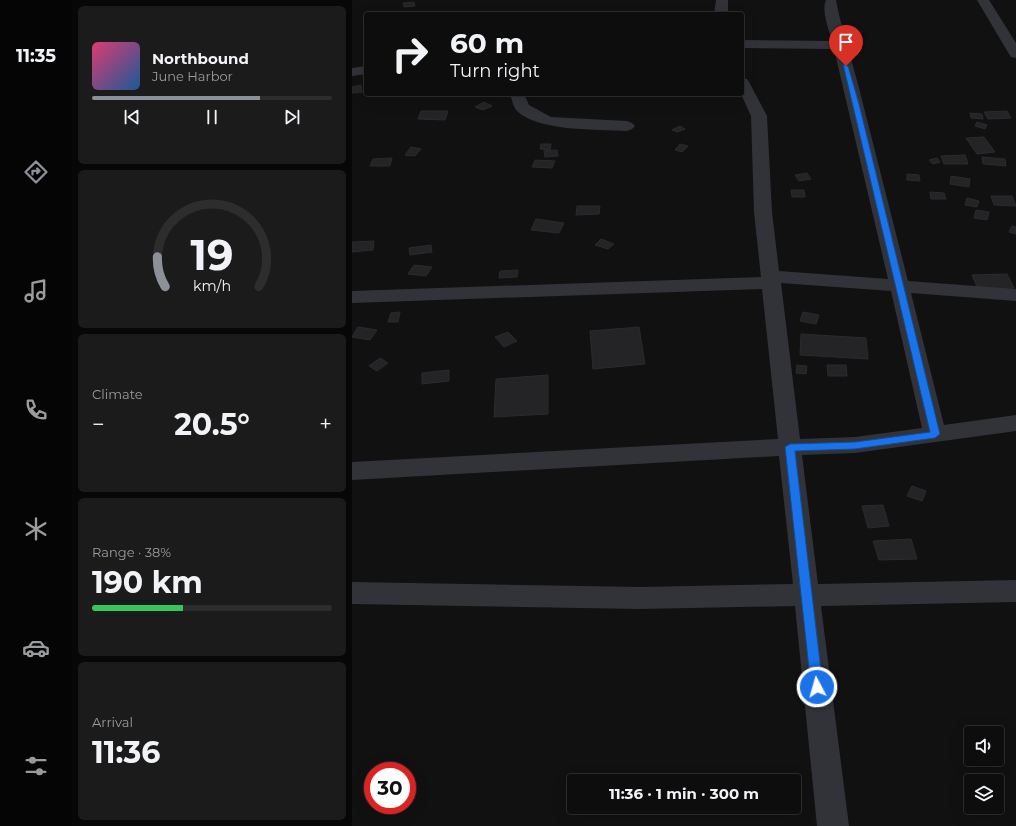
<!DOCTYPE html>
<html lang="en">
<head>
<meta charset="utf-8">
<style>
	:root { --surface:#0d0d0e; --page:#1b1b1c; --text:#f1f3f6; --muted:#9a9c9e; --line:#2d2d2e; --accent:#8c9099 }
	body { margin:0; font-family:Montserrat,sans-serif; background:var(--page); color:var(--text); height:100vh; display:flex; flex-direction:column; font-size:15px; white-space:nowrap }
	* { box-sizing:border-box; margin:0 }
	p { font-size:13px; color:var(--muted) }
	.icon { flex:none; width:22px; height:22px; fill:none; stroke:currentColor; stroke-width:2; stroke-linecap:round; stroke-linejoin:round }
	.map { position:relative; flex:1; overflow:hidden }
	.side { display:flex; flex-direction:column; gap:6px; padding:6px; background:#070708; width:280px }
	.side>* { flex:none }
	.banner { position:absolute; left:12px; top:12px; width:380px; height:84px; border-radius:4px; box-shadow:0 4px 16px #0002,0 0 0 1px var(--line); background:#0d0d0e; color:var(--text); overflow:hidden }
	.controls { position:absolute; left:612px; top:726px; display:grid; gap:8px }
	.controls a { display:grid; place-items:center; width:40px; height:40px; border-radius:4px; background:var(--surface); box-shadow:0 4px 16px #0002,0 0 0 1px var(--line); font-size:20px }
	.speed { position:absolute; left:12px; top:762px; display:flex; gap:8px; font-size:20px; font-weight:700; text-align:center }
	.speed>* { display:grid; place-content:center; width:52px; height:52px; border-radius:50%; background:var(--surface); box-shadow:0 4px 16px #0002,0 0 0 1px var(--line); line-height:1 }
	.speed .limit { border:6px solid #d22; background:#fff; color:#111 }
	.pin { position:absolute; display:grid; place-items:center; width:34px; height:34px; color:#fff; margin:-41px -17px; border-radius:50% 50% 50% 0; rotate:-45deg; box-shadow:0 0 4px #0007 }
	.pin .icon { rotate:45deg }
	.me { position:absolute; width:44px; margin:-22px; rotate:354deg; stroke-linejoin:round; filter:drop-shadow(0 0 3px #0008) }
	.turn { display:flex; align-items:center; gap:14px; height:84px; padding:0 20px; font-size:18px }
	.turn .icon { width:52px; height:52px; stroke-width:2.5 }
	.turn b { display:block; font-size:28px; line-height:34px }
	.big { font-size:30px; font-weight:700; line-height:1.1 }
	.side .card { flex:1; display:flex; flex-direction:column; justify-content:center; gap:6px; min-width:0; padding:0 14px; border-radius:6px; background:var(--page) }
	.side .dial { align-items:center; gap:0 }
	.dial svg { height:104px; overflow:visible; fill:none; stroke:var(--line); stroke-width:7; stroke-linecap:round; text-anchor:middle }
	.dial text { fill:var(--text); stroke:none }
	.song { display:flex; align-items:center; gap:12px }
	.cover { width:48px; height:48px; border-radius:6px; background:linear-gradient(135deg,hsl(340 70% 55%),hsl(210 70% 35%)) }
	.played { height:4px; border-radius:2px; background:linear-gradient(90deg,var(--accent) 70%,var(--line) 70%) }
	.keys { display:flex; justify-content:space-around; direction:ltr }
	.heat { display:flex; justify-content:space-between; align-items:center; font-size:22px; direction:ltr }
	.charge { height:6px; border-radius:3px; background:linear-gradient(90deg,#34c759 38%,var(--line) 0) }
	.trip { position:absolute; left:215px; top:774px; width:234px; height:40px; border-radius:4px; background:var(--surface); box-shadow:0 4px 16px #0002,0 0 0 1px var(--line); font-weight:700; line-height:40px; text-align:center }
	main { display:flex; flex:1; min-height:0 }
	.menu { display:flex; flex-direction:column; width:72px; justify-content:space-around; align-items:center; background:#050506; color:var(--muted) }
	.menu .icon { width:28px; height:28px }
	.menu .current { color:var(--accent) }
	.menu b { font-size:18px; color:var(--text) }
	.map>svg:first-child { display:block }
</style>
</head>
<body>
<main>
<nav class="menu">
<b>11:35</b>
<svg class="icon current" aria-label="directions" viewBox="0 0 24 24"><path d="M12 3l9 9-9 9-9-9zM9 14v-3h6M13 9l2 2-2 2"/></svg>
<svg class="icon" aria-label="music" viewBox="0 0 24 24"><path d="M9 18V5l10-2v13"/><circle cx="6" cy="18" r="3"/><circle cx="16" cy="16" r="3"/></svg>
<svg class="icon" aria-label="phone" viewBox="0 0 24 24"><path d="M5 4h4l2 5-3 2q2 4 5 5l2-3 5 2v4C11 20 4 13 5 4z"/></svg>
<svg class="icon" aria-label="climate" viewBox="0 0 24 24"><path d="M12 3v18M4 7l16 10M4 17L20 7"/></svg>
<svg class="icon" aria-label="car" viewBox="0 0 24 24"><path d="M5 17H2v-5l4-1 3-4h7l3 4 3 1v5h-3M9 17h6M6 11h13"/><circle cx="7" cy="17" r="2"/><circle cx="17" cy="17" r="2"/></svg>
<svg class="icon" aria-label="filters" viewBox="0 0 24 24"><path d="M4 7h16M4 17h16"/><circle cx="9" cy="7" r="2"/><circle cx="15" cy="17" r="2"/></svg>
</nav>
<section class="side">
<div class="card">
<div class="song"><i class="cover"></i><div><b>Northbound</b><p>June Harbor</p></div></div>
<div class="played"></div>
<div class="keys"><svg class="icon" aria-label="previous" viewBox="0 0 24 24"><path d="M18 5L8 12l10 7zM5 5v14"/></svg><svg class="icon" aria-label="pause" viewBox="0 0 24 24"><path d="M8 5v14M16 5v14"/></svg><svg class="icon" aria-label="next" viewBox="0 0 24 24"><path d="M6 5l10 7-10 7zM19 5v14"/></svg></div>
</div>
<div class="card dial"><svg viewBox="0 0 100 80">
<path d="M14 69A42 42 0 1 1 86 69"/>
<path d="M14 69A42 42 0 0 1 8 46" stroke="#8c9099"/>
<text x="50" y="56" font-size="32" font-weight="700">19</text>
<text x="50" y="72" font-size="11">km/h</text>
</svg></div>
<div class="card"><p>Climate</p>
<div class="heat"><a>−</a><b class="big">20.5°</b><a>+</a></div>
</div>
<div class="card"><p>Range · 38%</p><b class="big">190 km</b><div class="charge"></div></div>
<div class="card"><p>Arrival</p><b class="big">11:36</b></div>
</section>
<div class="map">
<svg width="664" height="826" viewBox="0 0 664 826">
	<rect width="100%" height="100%" fill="#111112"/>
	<path fill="#242427" stroke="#2b2b2f" d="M62,2L63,6L52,7L51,3Z
		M9,85L10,92L0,93V87Z
		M132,102L140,106L131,110L123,107Z
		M69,111H96L93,120L66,119Z
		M655,111L659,118L636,119L632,112Z
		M618,113L630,114L631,119L619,118Z
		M625,122L635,125L633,129L623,126Z
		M328,126L333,129L325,132L320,130Z
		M632,137L643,152L625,154L614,138Z
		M189,144H199L198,150L188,149Z
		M328,144L336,146L330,152L323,150Z
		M59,147L69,149L63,156L53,155Z
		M205,150L206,156L193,157L192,151Z
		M613,155L616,164H592L589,156Z
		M630,157L653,159L654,166L631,164Z
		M40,158L38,166H18L21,159Z
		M585,158L588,162L581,164L577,160Z
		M183,160L203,161L200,168L180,167Z
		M455,173L459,179L447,181L443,175Z
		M555,174L567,175L568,181L555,180Z
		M599,176L618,179L617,187L598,184Z
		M439,190H452L453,197H440Z
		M578,192L592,193L594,199H579Z
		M639,196H660L664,206L642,205Z
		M615,198L627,201L625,207L613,205Z
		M225,206H248L247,214L224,215Z
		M624,210L637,212L635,220L622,218Z
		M184,219L212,223L207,233L179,230Z
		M660,226L664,227V234L657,232Z
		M249,239L262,244L256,249L243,245Z
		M22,241L21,250L0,252V242Z
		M79,245L80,252L58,255L57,248Z
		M62,265L80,267L74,276L56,274Z
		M166,270L165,277L147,278L148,271Z
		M655,274L662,288L626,289L620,275Z
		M48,312L46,322H36L39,313Z
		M451,312L467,315L464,324L448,321Z
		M6,327L25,330L18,340L0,337Z
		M287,327L293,364L241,369L238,331Z
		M156,332L165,341L152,347L143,337Z
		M449,334L514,338L516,359L448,355Z
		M28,358L36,363L25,371L17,366Z
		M445,365L455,366L454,374L444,373Z
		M475,365H494L495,376H476Z
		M97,370V381L70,384V373Z
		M196,375V414L142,417L144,379Z
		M560,486L574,491L570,501L555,496Z
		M531,505L537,526L516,528L510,506Z
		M559,539L565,559L527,560L521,541Z"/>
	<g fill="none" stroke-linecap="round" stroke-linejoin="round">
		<path fill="#323338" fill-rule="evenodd" d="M364,0H376V14H362Z
			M474,0H484L487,15L507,88L556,281L664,289V301L559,293L592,425L664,415V431L503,453L450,455L466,584L664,580V602L469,606L497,826H465L443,606L288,609L0,604V582L288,587L441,584L427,456L0,480V462L426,439L410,289L0,303V291L409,277L402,212L399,116L389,94H390V78L395,79L397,82L415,116L420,212L427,271L536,279L482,49L390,48V40L480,41C477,30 469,11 474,0ZM429,283L539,291L570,428L503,437L448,439Z
			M625,0H637L664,43V58L659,57L657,54Z
			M14,66V74L0,76V68Z
			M158,94H172L177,105L199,117L275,121L280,123L283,126L280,129L275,131C246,129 187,132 165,111C161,107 160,99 158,94Z"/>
	</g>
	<path fill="#1a73e8" stroke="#114b97" d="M491,64L496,66L507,104L588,434L583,438L503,449L443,451L471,687L469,691L465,693L461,691L459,687L433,447L438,444L503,442L578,432Z"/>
</svg>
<div class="controls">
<a><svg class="icon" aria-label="sound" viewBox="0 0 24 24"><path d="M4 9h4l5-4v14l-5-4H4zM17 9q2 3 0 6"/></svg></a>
<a><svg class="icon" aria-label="layers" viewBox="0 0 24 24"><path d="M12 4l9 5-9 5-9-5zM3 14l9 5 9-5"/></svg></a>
</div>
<div class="speed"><div class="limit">30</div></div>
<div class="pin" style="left:494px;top:66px;background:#d93025"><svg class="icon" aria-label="arrive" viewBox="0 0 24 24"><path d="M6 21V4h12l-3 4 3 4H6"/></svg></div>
<svg class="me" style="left:465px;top:687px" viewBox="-20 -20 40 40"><circle r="17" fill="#1a73e8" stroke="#fff" stroke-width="3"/><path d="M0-11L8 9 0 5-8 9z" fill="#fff"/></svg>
<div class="trip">11:36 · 1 min · 300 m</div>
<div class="banner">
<div class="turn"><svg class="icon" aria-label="right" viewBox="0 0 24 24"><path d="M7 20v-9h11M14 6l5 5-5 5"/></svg><div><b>60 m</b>Turn right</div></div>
</div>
</div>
</main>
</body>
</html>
